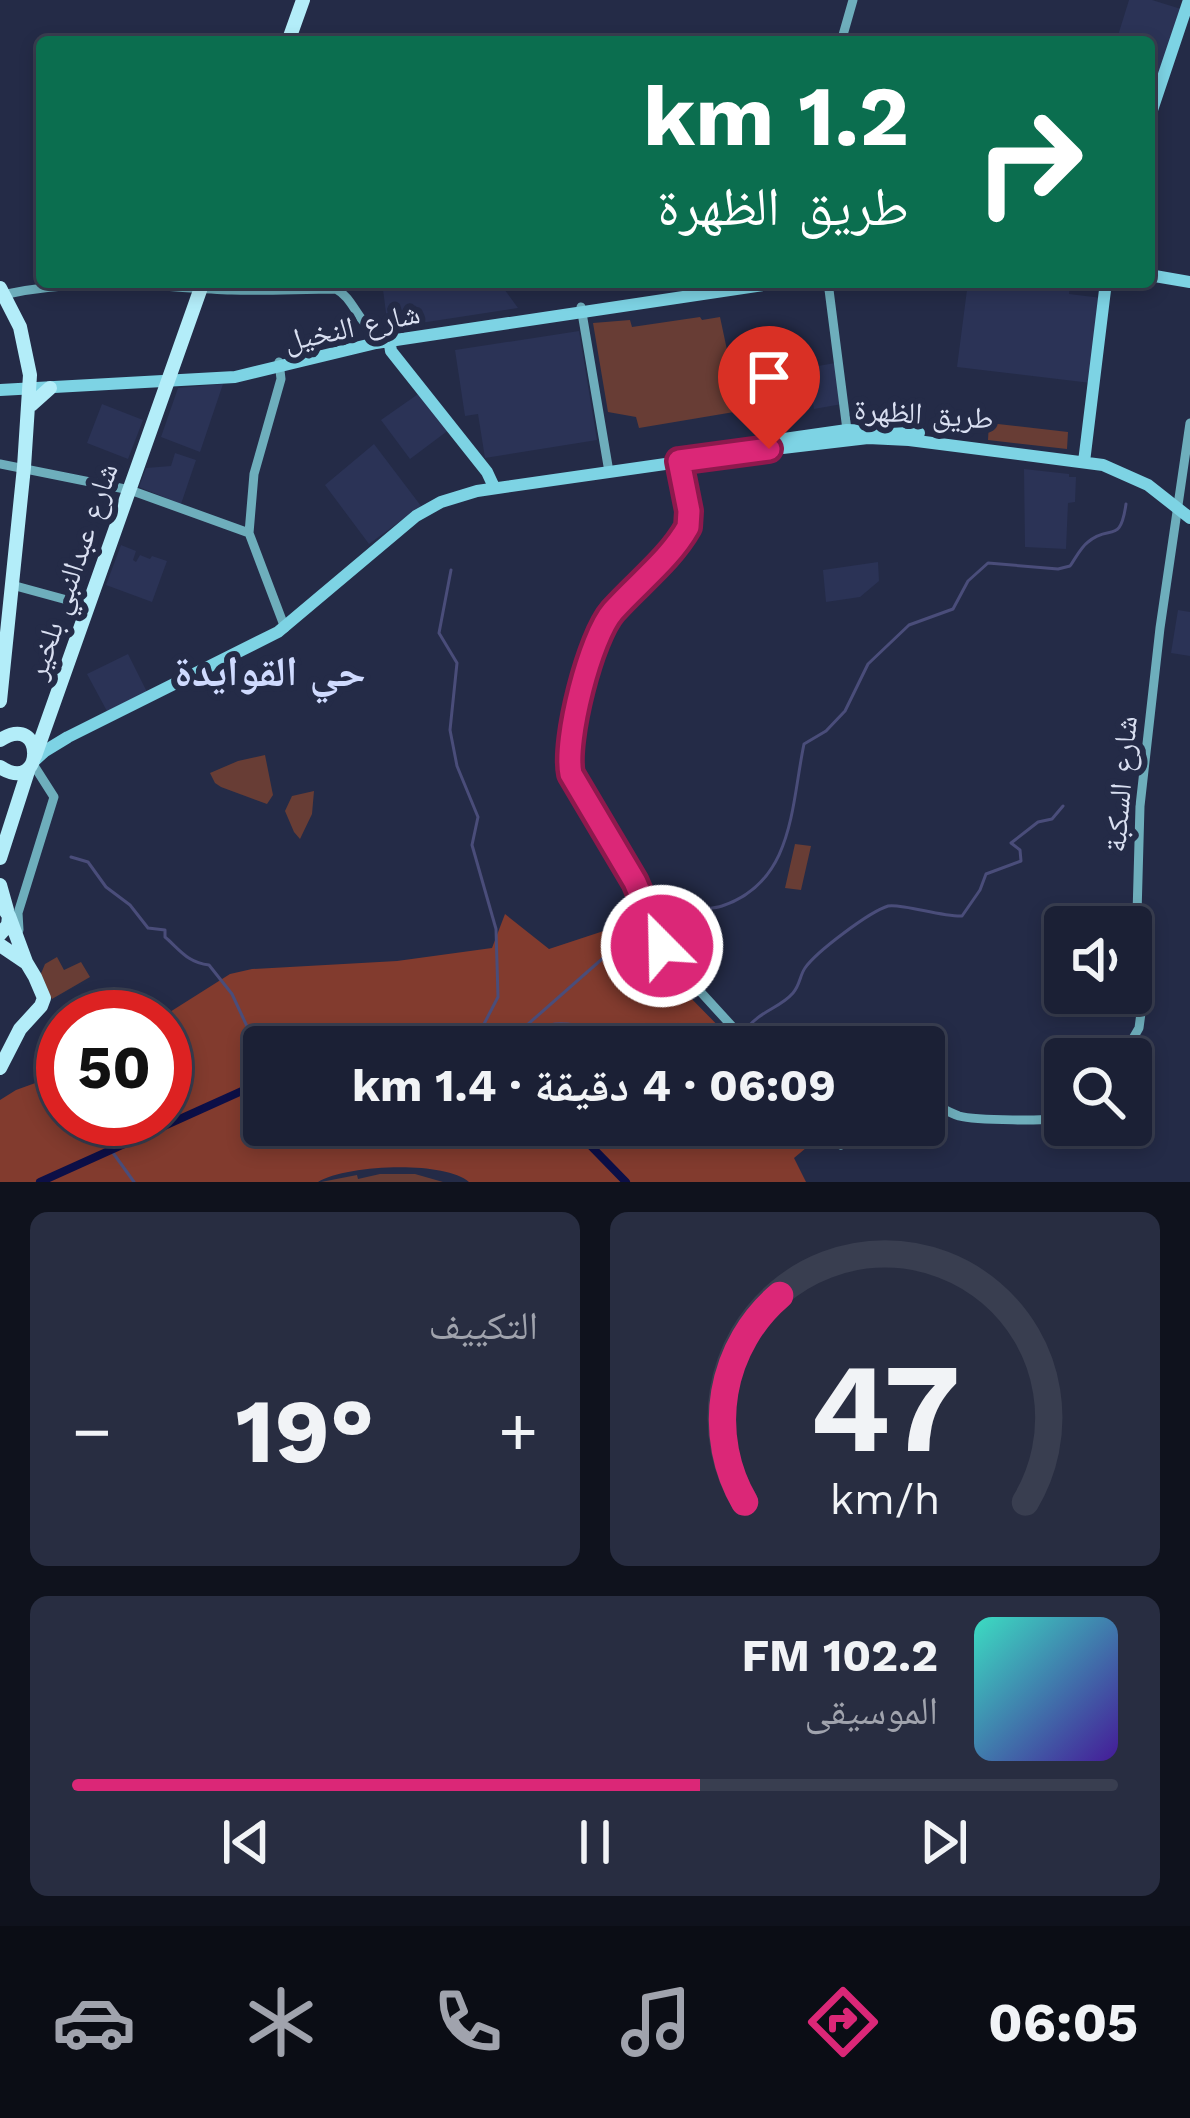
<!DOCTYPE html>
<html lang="ar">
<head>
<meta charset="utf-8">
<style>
	:root { --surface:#1b2035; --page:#282d41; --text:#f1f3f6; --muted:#a0a3ad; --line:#393e50; --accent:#db2777 }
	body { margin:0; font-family:"Work Sans","Noto Naskh Arabic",sans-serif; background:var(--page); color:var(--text); direction:rtl; height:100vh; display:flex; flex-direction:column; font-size:45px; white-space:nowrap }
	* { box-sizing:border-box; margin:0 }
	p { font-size:39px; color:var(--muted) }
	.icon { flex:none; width:66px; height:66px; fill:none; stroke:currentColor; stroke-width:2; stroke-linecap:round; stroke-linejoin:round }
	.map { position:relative; height:1182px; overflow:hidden; direction:ltr }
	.side { display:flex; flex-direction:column; gap:30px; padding:30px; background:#0f121d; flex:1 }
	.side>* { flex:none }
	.top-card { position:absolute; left:36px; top:36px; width:1119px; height:252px; border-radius:12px; box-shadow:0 6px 18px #0003,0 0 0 3px var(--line); direction:rtl; background:#0b6e4f; color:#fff; overflow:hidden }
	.buttons { position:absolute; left:1044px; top:906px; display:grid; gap:24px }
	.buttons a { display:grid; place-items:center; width:108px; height:108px; border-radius:12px; background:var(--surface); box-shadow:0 6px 18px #0003,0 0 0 3px var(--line); font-size:60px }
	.speed { position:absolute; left:36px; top:990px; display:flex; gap:24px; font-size:60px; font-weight:700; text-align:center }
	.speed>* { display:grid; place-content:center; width:156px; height:156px; border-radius:50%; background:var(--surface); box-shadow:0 6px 18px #0003,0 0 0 3px var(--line); line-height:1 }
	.speed .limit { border:18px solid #d22; background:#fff; color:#111 }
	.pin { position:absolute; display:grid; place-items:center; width:102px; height:102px; color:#fff; margin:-123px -51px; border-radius:50% 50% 50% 0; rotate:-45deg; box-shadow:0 0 12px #0007 }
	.pin .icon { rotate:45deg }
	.me { position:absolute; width:132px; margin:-66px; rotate:337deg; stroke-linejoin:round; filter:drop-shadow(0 0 9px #0008) }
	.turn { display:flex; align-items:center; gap:42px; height:252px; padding:0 48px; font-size:54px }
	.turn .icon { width:156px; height:156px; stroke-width:2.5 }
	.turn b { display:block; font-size:84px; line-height:102px }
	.big { font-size:90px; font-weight:700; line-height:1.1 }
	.side .card { flex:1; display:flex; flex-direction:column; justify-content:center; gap:18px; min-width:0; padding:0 42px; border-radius:18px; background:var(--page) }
	.side .dial { align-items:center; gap:0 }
	.dial svg { height:312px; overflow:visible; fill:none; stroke:var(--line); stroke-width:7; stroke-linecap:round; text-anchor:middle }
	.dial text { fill:var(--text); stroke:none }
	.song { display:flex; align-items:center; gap:36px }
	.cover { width:144px; height:144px; border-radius:18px; background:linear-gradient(135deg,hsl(170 70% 55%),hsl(260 70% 35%)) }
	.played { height:12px; border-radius:6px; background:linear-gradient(90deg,var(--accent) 60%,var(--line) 60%) }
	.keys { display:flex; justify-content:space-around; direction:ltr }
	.heat { display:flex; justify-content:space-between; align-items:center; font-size:66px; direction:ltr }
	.side .tiles { flex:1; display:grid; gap:30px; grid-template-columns:1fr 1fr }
	.card:last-child { grid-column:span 2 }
	.trip { position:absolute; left:243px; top:1026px; width:702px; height:120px; border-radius:12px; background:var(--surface); box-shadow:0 6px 18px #0003,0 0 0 3px var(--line); font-weight:700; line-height:120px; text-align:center; direction:rtl }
	.menu { display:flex; height:192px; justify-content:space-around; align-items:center; background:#0b0d15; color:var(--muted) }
	.menu .icon { width:84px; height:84px }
	.menu .on { color:var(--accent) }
	.menu b { font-size:54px; color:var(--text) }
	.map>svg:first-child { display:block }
</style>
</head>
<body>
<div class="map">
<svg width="1190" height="1182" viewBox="0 0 1190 1182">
	<rect width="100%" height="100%" fill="#242b47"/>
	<path fill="#2b3356" d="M1129,0H1152L1181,9L1156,81L1152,82L1149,81V42H1116Z
		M382,282H499L518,308L388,328Z
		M968,282H1070L1069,294L1102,298L1091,383L957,367Z
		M579,331L597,440L485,458L478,414L465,416L455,350Z
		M835,363L842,404L814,409L807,368Z
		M223,384L200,452L161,437L178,388Z
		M421,392L450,429L410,459L381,420Z
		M102,404L143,420L128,459L87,443Z
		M374,444L421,506L369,544L325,485Z
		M175,453L196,460L181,504L139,487L146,468L171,466Z
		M1024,469L1069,474V477H1076L1075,502L1068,503L1066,549L1025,547Z
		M121,545L136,551L133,560L136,562L140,555L150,559L152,556L167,561L152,602L106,585Z
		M878,562L879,581L860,597L826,602L823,570Z
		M1178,610L1190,612V656L1171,653Z
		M128,654L147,692L108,713L87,674Z
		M889,1125H919L911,1148L884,1139Z"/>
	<path fill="#683d35" d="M700,317L702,320L720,317L740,411L639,428L636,417L608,412L593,323L630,320L632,327Z
		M989,423L1068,432L1067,449L988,440Z
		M265,755L273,795L267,804L221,787L215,783L210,773L238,761Z
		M314,791L312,814L300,839L294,832L285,811L292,796Z
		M795,844L811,846L801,890L785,888Z
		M57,957L64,970L81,962L90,977L52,999L40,976L45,964Z
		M380,1174H415L443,1182H321L357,1175L358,1179Z"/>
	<path fill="#823b2e" d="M505,914L549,949L643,918L680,987L739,1047H264V1125H816L806,1148L794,1158L806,1182H469C443,1160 346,1165 318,1182H0V1100L16,1090L63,1073V1119H165V1017H162L230,974L252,969L397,961L492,948Z"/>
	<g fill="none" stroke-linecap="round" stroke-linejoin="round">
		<path stroke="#4a4d7a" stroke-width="3" d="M451,570L439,633L457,663L450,730L457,766L478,817L472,845L496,929L498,997L472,1047
			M71,857L88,862L106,887L130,905L148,928L165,930V937C180,950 188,963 209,965L232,994L264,1063
			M658,925C670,920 682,914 694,911C703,908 713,909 722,906C794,882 791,806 804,744L826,731L845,711L868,664L909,625L953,609L968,581L988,563L1058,569L1070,566C1075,559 1081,547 1088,542C1110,523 1120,546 1126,504
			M741,1028L749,1026C762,1010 780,1008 793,993C800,985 800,975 805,968C816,952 869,912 888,906C901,903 942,917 962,916L980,890L986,874L1021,861L1020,850L1011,843L1038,822L1052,819L1063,806
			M517,1036C529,1032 542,1026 555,1024C575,1022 613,1033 628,1047
			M502,1047L627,937L651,928
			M708,1047L721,1032L731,1030
			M111,1150L134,1182"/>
		<path stroke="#0c0f47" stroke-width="8" d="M392,1047L436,1044L457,1047
			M565,1125L585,1140L626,1182
			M40,1182L264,1081"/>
		<path stroke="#6eaebc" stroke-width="9" d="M841,42L853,0
			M828,282L847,430
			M7,294C84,277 154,287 232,290C267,291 301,289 336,289C355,299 356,323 383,338
			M581,307L608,466
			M279,362L281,379L254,474L249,533L285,628
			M679,461L689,511L688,527C668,562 631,586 607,618C588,644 562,750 573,780L635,882L666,954L751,1047
			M0,464L130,490L249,533
			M12,585L89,606
			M19,930L18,913L54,797L33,764
			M1121,1059L1139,1028L1143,998L1137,914L1140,806L1160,628L1190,423
			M924,1099C936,1104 947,1112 959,1116C974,1120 1052,1122 1065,1117
			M826,1125L841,1145L870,1125"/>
		<path stroke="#7dd3e4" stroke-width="12" d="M1149,119L1189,0
			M1149,275L1190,282
			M389,338L391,351L487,472L494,487
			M0,390L235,377L376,343L783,282
			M784,439L847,430L919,433
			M1084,462L1105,290L1108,282
			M34,761L45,751L68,737L278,632L416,516L441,502L477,491L749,452L868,438L909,440L1103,465L1148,485L1190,518"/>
		<path stroke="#b3edf9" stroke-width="14" d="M288,42L303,0
			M0,288L20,327L30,375L24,467L0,701
			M31,405L50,388
			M0,740C46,711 45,796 0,767
			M35,756L203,282
			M0,858L29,768
			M0,885L7,910
			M0,903L9,916L8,925L0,934
			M0,945L25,962
			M0,1068L20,1029L41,1006L44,998L35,977L26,962L9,916"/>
	</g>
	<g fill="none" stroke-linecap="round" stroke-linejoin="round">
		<defs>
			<path id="route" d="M662,946L635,882L571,774C564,741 590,637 613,611C637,584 670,559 688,527L689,511L679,461L769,449"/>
		</defs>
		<use href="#route" stroke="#8e194d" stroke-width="30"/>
		<use href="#route" stroke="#db2777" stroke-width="21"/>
	</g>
	<g text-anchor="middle" stroke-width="12" stroke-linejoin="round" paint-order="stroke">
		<g font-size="30" fill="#d9dff1" stroke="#242b47">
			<text transform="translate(352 327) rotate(-12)" y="10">شارع النخيل</text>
			<text transform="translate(924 414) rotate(4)" y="10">طريق الظهرة</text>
			<text transform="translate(72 571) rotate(-71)" y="10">شارع عبدالنبي بلخير</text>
			<text transform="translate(1121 784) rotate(-85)" y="10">شارع السكبة</text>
		</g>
		<g font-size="42" font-weight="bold" fill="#cfdafe" stroke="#242b47">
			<text x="270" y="686">حي القوايدة</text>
		</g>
	</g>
</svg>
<div class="buttons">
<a><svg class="icon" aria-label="sound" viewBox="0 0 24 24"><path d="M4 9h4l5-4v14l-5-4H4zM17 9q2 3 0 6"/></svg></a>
<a><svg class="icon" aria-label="search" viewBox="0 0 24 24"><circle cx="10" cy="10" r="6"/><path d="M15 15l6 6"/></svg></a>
</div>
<div class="speed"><div class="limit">50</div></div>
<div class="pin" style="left:769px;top:449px;background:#d93025"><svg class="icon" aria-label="arrive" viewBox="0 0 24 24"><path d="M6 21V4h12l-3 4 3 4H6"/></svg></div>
<svg class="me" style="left:662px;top:946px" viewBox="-20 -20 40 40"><circle r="17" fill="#db2777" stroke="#fff" stroke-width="3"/><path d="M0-11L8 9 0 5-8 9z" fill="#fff"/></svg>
<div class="trip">06:09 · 4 دقيقة · 1.4 km</div>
<div class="top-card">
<div class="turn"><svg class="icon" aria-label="right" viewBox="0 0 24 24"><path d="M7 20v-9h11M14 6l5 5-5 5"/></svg><div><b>1.2 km</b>طريق الظهرة</div></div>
</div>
</div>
<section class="side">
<div class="tiles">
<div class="card dial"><svg viewBox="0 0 100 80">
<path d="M14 69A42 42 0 1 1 86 69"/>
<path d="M14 69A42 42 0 0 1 23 16" stroke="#db2777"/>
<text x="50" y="56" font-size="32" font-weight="700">47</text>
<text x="50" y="72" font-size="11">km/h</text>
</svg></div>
<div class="card"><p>التكييف</p>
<div class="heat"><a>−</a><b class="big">19°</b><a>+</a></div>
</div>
<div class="card">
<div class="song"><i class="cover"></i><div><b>102.2 FM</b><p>الموسيقى</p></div></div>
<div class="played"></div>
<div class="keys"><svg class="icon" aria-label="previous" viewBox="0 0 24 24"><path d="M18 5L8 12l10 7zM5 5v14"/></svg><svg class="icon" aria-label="pause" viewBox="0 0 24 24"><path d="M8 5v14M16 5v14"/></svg><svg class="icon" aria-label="next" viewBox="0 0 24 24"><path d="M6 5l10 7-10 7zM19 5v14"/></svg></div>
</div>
</div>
</section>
<nav class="menu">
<b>06:05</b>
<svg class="icon on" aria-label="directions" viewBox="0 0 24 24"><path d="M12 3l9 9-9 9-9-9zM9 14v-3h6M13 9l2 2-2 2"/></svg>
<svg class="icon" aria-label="music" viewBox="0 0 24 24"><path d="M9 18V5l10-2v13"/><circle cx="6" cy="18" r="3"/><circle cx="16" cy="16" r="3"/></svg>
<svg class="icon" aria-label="phone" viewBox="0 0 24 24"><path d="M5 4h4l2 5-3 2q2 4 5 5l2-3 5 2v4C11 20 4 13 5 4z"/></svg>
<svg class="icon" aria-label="climate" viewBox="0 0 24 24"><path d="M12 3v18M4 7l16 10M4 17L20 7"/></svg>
<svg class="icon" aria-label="car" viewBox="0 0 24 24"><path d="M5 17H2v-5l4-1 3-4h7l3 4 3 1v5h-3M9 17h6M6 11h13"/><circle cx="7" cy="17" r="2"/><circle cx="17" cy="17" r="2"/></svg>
</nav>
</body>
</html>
